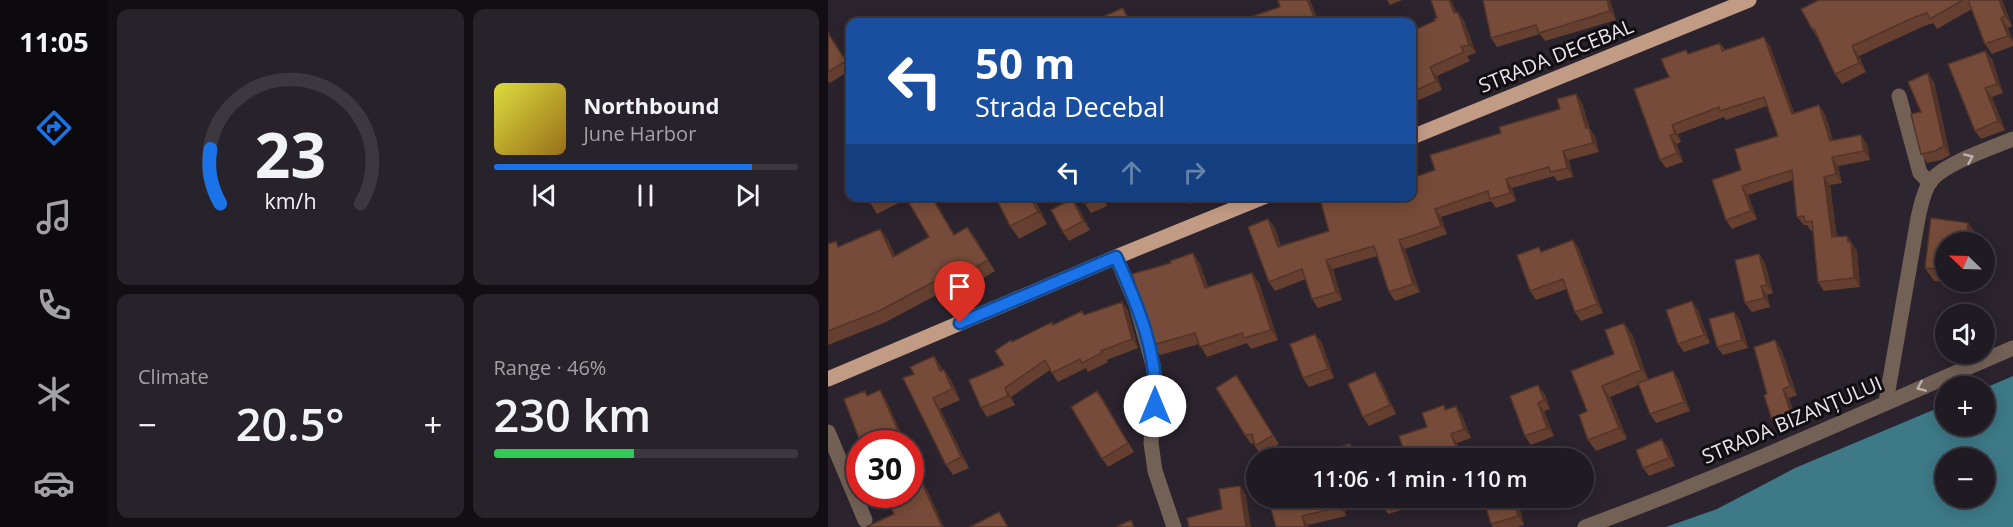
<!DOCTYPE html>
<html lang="en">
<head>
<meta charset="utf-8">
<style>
	:root { --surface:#201a22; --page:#28232a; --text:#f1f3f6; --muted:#a2a1a5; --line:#3d3840; --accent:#1a73e8 }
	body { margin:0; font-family:"Open Sans",sans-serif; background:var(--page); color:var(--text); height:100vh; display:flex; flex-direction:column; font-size:22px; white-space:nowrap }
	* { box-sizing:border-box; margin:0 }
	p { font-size:20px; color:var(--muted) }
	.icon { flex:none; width:33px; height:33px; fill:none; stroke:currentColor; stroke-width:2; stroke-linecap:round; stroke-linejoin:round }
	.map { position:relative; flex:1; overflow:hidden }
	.drawer { display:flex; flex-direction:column; gap:9px; padding:9px; background:#120e13; width:720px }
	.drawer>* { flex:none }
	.hud { position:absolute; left:18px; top:18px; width:570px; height:183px; border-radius:12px; box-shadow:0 3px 15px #0003,0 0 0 2px var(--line); background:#1a4fa0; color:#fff; overflow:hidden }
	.needle { width:39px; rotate:293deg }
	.tools { position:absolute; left:1107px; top:232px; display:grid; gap:12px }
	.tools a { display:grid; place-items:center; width:60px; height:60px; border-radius:50%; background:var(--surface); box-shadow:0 3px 15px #0003,0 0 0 2px var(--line); font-size:30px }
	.speed { position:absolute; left:18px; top:430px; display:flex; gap:12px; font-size:30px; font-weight:700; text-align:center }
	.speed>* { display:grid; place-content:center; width:78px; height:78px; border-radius:50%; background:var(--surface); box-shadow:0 3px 15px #0003,0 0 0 2px var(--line); line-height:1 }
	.speed .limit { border:9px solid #d22; background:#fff; color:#111 }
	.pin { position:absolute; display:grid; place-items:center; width:51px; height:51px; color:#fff; margin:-62px -26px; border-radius:50% 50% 50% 0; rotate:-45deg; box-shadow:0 0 6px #0007 }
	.pin .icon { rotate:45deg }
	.me { position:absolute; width:66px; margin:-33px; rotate:0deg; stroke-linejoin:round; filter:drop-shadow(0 0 4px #0008) }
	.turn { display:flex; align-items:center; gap:21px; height:126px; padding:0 30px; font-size:27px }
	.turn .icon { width:78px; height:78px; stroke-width:2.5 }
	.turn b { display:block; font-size:42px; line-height:51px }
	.lanes { display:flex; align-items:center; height:57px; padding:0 30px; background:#0003; justify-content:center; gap:30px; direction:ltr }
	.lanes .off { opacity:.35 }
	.big { font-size:45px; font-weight:600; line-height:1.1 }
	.drawer .tile { flex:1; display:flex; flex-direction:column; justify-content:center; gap:9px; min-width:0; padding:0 21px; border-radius:12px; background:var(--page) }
	.drawer .dial { align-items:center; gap:0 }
	.dial svg { height:156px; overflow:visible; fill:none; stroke:var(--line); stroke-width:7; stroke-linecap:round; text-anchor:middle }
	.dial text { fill:var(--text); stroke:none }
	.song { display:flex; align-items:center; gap:18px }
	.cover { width:72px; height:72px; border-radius:9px; background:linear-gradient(135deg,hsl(60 70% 55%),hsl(40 70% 35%)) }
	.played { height:6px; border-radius:3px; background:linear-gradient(90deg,var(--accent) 85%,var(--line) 85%) }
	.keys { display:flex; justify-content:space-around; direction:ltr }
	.heat { display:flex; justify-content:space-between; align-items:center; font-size:33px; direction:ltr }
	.charge { height:9px; border-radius:4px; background:linear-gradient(90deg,#34c759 46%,var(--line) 0) }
	.drawer .tiles { flex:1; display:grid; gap:9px; grid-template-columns:repeat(2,1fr) }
	.trip { position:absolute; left:418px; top:448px; width:348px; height:60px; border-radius:30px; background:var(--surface); box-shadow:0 3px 15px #0003,0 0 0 2px var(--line); font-weight:600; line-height:60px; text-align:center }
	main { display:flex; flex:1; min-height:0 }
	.menu { display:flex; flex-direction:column; width:108px; justify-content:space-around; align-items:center; background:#0d0a0e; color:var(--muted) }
	.menu .icon { width:42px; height:42px }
	.menu .on { color:var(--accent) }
	.menu b { font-size:27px; color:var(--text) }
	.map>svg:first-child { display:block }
</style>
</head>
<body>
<main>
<nav class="menu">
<b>11:05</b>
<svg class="icon on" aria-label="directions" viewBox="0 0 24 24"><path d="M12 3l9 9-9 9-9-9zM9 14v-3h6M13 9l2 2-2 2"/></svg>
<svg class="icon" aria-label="music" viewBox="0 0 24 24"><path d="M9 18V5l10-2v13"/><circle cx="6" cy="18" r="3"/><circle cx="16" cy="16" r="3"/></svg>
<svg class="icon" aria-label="phone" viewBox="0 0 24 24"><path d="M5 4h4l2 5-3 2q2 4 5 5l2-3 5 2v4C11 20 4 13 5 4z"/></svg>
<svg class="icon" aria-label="climate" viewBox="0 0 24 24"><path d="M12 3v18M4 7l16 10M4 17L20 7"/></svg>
<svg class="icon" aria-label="car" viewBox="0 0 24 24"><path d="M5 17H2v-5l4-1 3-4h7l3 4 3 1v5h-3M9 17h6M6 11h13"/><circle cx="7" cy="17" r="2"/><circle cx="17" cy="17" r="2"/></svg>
</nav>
<section class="drawer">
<div class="tiles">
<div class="tile dial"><svg viewBox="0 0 100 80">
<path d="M14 69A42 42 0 1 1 86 69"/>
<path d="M14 69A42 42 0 0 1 9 41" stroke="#1a73e8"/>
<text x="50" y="56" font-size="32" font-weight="700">23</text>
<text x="50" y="72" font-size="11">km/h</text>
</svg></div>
<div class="tile">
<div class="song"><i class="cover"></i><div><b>Northbound</b><p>June Harbor</p></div></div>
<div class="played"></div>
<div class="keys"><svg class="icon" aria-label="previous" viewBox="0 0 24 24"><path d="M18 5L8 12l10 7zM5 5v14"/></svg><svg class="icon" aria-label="pause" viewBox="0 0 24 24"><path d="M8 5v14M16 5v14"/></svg><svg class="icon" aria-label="next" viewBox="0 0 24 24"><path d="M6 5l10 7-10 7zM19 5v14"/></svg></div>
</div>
<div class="tile"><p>Climate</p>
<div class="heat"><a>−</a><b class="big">20.5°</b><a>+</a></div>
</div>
<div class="tile"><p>Range · 46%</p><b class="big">230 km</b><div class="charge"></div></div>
</div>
</section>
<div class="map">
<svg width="1185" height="527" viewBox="0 0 1185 527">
	<rect width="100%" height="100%" fill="#2b232d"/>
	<path fill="#3d7987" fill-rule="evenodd" d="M1185,376V527H838L889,509L967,468L1117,405L1118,426H1156L1157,388ZM1118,459H1156V498H1118Z"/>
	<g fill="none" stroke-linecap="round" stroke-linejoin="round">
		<path stroke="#746156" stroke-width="15" d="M1071,96L1092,173L1102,183
			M288,257L308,304L325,365L328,388L323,443L327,471L346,527
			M1058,402L1090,218C1093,206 1095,192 1102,182C1115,164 1163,148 1185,139
			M0,432L37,520
			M757,527C902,474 1043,409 1185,348"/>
		<path stroke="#c29b85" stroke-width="15" d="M584,137L921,0
			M0,379L288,257L438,196"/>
	</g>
	<path fill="#654031" d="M559,0H574L562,5Z
		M603,0H623L628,12H630L636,21L648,53L639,56L642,61L609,76L614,90L584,103V31L607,21L609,18Z
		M782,0L788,20L717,41L712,34L669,47L663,38Z
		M991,0H1174L1184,26L1180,28L1185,41V46L1164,54L1157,44L1144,9L1109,29L1105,23L1094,27L1031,56L1038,72L1014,84L1007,74L990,39L984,29Z
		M0,33L22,67V70L2,83L0,81Z
		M892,43L897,50L942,46L966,113L991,105L997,114L1005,140L1033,135L1039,144L1042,160L1010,166L1014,183L1002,185L1009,237L1019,236L1029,251L1032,287L996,291L990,282L985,231H983L979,225H976L969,217L965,180L920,195L929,219L904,229L898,220L913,170L950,136L939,106L898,120L896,117L850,134L853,142L849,144L855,162L838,168L832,160L861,53Z
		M1157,51L1164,59L1175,93L1164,97L1177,130L1153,139L1147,131Z
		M1106,82L1122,155L1113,160L1099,163L1093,154V112Z
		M748,94L754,103L762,129L767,136L771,152L741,160L745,177L729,181L726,176L684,188L688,201L668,208L663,201L613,217L619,234L577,249L592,292L567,301L561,292L549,256L505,269L514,300L490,308L484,299L478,279L447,291L441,282L440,219L447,228L453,246L501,231L584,196L607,170L673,133L732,109Z
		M38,196H116L107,201L126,235L139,227L167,271L134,291L129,284L58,322L0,345V244L12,247L60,240L67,256L101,237L78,199L49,214Z
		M167,196H205L219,224L191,239L182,226Z
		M254,196H278L276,197L279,206L263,213L257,204Z
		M356,196H378L361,204Z
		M244,199L250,207L262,230L241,241L235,232Z
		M1103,218L1140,223L1149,235L1148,243H1118V282L1106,281L1097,268Z
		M745,240L751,249L775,313L753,321L747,312L739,289L708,300L702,291L714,252Z
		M365,253L372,264L380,287L424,273L431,283L450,340L423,349L419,343L379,357L371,344L332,355L325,345L343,263Z
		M931,254L937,263L945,293L939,295L942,307L924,312L917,303Z
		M1118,282H1143V285Z
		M294,302L300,311L310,348L279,360L280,362L260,372L258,368L230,382L222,370L183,397L187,405L159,417L153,408L176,365L184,342L225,325L254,311L257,315Z
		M870,310L882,343L856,352L850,344Z
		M912,320L920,348L895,355L889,347Z
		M487,334L494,343L506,378L481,387L475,378Z
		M804,334L820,380L845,371L851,380L862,411L828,423L822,414L811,385L782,397L799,439L768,451L760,440L759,411L786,354Z
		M953,349L969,395L961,398L969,422L950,429L944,420L939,394Z
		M106,356L115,370H116L123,380L132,400L112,409L141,468L125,475L118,465L86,374Z
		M553,381L568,414L541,426L535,417Z
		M414,384L451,444L433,455L427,446L426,443L423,444L417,435Z
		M269,391L306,452L280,467L274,459Z
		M717,394L722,409L716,411L726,436L703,445L697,436L682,396Z
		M619,409L634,415L643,438L629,443L635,459H562L577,454L599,427Z
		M840,448L847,466L821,476L815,468Z
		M440,498H540L516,505L518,516L480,525Z
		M552,498H589L591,505L560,514L554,505Z
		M655,498H689L696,525L689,527H665L663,524Z
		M725,498H749L751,504L732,509Z"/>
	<path fill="#533428" d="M479,0H482L491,22H488Z
		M621,0H623L632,22L626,13Z
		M779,0H782L788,20L782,11Z
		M1171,0H1174L1184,26L1177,16Z
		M295,8L301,17L303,22H301Z
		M630,12L636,21L648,53L641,45Z
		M1173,18L1180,28L1185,43L1180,36Z
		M936,37L942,46L970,123L964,114Z
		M1024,46L1031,56L1038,72L1031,63Z
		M1157,51L1164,59L1175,93L1169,84Z
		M602,67L609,76L614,90L608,81Z
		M1100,73L1106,82L1122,155L1116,146Z
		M1157,88L1164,97L1177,130L1170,121Z
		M748,94L754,103L762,129L767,136L771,152L765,143L758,128Z
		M991,105L997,114L1008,150L1002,141Z
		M844,125L850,134L853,142L847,134Z
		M842,135L849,144L855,162L849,153Z
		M1033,135L1039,144L1042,160L1036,151Z
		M735,151L741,160L745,177L739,168Z
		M1004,157L1010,166L1014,183L1008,174Z
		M996,177L1002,185L1010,246L1004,237Z
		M678,179L684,188L688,201L682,193Z
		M914,186L920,195L929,219L923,211Z
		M103,196L107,201L133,246L126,235Z
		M202,196H205L219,224L210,212Z
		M273,196L276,197L279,206Z
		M244,199L250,207L262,230L255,221Z
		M607,209L613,217L619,234L613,226Z
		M440,219L447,228L456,256L450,247Z
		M1140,223L1149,235L1148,243H1138Z
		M139,227L147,237L167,271Z
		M52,229L60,240L72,268L65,257Z
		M1019,236L1029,251L1032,287L1026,278Z
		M571,240L577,249L592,292L585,284Z
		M745,240L751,249L775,313L769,304Z
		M365,253L372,264L384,299L377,288Z
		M931,254L937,263L945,293L939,285Z
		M498,260L505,269L514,300L508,292Z
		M424,273L431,283L450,340L443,330Z
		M933,286L939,295L942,307L936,298Z
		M864,301L870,310L882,343L876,335Z
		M294,302L300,311L310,348L304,339Z
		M906,312L912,320L920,348L914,340Z
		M796,323L804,334L821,381L813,370Z
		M487,334L494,343L506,378L500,369Z
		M947,340L953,349L969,395L962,386Z
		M106,356L113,367L120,382L112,371Z
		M116,370L123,380L132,400L124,389Z
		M845,371L851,380L862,411L856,402Z
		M547,372L553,381L568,414L562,405Z
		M408,375L414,384L451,444L445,435Z
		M710,385L717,394L722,409L716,400Z
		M774,386L782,397L799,439L791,428Z
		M177,388L183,397L187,405L180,396Z
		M955,389L961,398L969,422L963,414Z
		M52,390L58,399L78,444H76Z
		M269,391L276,400L306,452L300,443Z
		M105,398L112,409L141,468L133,457Z
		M710,403L716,411L726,436L719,428Z
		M628,406L634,415L643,438L636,429Z
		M623,434L629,443L635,459H633L631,455Z
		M834,439L840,448L847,466L841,458Z
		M522,444L528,453L530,459H526Z
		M92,479L99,489L116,527H114Z
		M412,486L418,495L423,527H418Z
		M510,498L516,505L518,516L512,507Z
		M685,498H689L696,525L690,516Z
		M474,516L480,525L481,527H477Z"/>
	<path fill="#764b39" stroke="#533428" stroke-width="1.5" d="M450,0H479L488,22H417L416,19L452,7Z
		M603,0H621L626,13L630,12L641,45L633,47L636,52L602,67L608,81L584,92V31L607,21L606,19L609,18Z
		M655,0H779L782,11L711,33L708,25L663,38Z
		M991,0H1135L1102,19L1099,13L1087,17L1024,46L1031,63L1007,74L986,29H984L973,9Z
		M1140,0H1171L1177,16L1173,18L1180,36L1157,44Z
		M295,8L301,22H263Z
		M0,33L18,61L0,72Z
		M936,37L964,114L991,105L1002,141L1033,135L1036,151L1004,157L1008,174L996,177L1004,237L1019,236L1020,242H1023L1026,278L990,282L984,221L977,222L976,216L969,217L964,170L914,186L923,211L898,220L884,180L913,170L907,149L950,136L936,97L892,111L891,107L844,125L847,134L842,135L849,153L832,160L806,89L841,77L833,59L858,50L860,54L892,43L894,51Z
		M1157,51L1169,84L1157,88L1170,121L1147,131L1120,64Z
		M1100,73L1116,146L1107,151L1093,154L1083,114L1093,112L1080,82Z
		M748,94L758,128L761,127L765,143L735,151L739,168L723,172L721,167L678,179L682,193L662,199L660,191L607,209L613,226L571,240L585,284L561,292L546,246L498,260L508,292L484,299L474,269L441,282L420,227L440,219L450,247L501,231L492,199L500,196H584V178L607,170L602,155L673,133L671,127L732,109L729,99Z
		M38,196H54L41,203Z
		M77,196H103L126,235L139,227L160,260L126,280L122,273L51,311L0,331V244L8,241L10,247L52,229L65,257L101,237Z
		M167,196H202L210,212L182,226Z
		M254,196H273V197L257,204Z
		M244,199L255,221L235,232L223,210Z
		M1103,218L1140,223L1138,243H1118V270L1097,268Z
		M745,240L769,304L747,312L735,279L702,291L689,255L711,247L713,252Z
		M365,253L377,288L424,273L443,330L416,338L414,333L372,347L367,333L325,345L304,274L343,263L342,261Z
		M931,254L939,285L933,286L936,298L917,303L907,260Z
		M864,301L876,335L850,344L838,310Z
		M294,302L304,339L273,351L274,353L254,363L252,359L224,373L217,360L177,388L180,396L153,408L141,380L176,365L167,351L183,340L184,342L224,322L225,325L254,311L256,315Z
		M906,312L914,340L889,347L881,319Z
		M796,323L813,370L774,386L791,428L760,440L751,415L759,411L743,371L786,354L777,330Z
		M487,334L500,369L475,378L462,344Z
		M947,340L962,386L955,389L963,414L944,420L936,395L939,394L926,347Z
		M106,356L112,371L116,370L124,389L105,398L133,457L118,465L75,378L86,374L82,367Z
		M845,371L856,402L822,414L810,383Z
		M547,372L562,405L535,417L520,384Z
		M408,375L445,435L427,446L424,434L417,435L388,388Z
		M710,385L716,400L710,403L719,428L697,436L682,396Z
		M52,390L76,444H33L16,399L37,391L39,396Z
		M269,391L300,443L274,459L243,407Z
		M616,405L617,410L628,406L636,429L623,434L631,455L620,459H562L577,454L571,436L599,427L594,413Z
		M834,439L841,458L815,468L808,450Z
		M522,444L526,459H479L505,453L504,449Z
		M734,454L735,459H715Z
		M92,479L114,527H38L66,514L57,495H82V484Z
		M412,486L418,527H361L359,518L394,509L391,489Z
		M440,498H510L512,507L474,516L477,527H448Z
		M552,498H577L554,505Z
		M655,498H685L690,516L663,524Z
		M171,512L180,527H142Z
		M303,520L306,527H288Z"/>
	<defs><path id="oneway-chevron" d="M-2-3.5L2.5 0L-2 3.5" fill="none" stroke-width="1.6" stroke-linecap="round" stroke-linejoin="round" transform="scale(1.5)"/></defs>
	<g stroke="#bbb1b1">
		<use href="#oneway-chevron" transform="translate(1141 158) rotate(-24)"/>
		<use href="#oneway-chevron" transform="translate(1093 387) rotate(157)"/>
	</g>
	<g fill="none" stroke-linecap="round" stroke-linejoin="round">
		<defs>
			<path id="route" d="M132,323L288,257C309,303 331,355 327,406"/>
		</defs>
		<use href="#route" stroke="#114b97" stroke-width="15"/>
		<use href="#route" stroke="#1a73e8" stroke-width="10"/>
	</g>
	<g text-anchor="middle" stroke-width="6" stroke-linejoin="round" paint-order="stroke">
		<g font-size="20" fill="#ebe6ed" stroke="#110e12">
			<text transform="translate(728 56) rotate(-22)" y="7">STRADA DECEBAL</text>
			<text transform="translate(964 420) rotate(-23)" y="7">STRADA BIZANȚULUI</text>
		</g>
	</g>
</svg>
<div class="tools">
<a><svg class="needle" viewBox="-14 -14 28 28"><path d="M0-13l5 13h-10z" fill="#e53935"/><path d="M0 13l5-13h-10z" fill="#a2a1a5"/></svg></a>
<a><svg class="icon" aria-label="sound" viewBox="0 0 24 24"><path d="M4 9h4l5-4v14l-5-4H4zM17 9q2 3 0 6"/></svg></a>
<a>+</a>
<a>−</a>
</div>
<div class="speed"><div class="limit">30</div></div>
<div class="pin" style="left:132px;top:323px;background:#d93025"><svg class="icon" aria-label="arrive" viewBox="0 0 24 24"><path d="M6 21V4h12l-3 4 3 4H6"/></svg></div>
<svg class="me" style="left:327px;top:406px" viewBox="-20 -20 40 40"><circle r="19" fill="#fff"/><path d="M0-13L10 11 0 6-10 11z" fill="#1a73e8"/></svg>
<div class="trip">11:06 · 1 min · 110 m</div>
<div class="hud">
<div class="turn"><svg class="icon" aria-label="left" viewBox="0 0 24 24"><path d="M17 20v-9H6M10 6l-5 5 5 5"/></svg><div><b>50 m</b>Strada Decebal</div></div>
<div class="lanes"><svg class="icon" aria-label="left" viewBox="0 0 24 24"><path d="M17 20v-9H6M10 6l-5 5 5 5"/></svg><svg class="icon off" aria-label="ahead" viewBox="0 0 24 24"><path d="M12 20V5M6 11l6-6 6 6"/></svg><svg class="icon off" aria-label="right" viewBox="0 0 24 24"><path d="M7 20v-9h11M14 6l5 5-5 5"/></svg></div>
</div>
</div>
</main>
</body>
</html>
